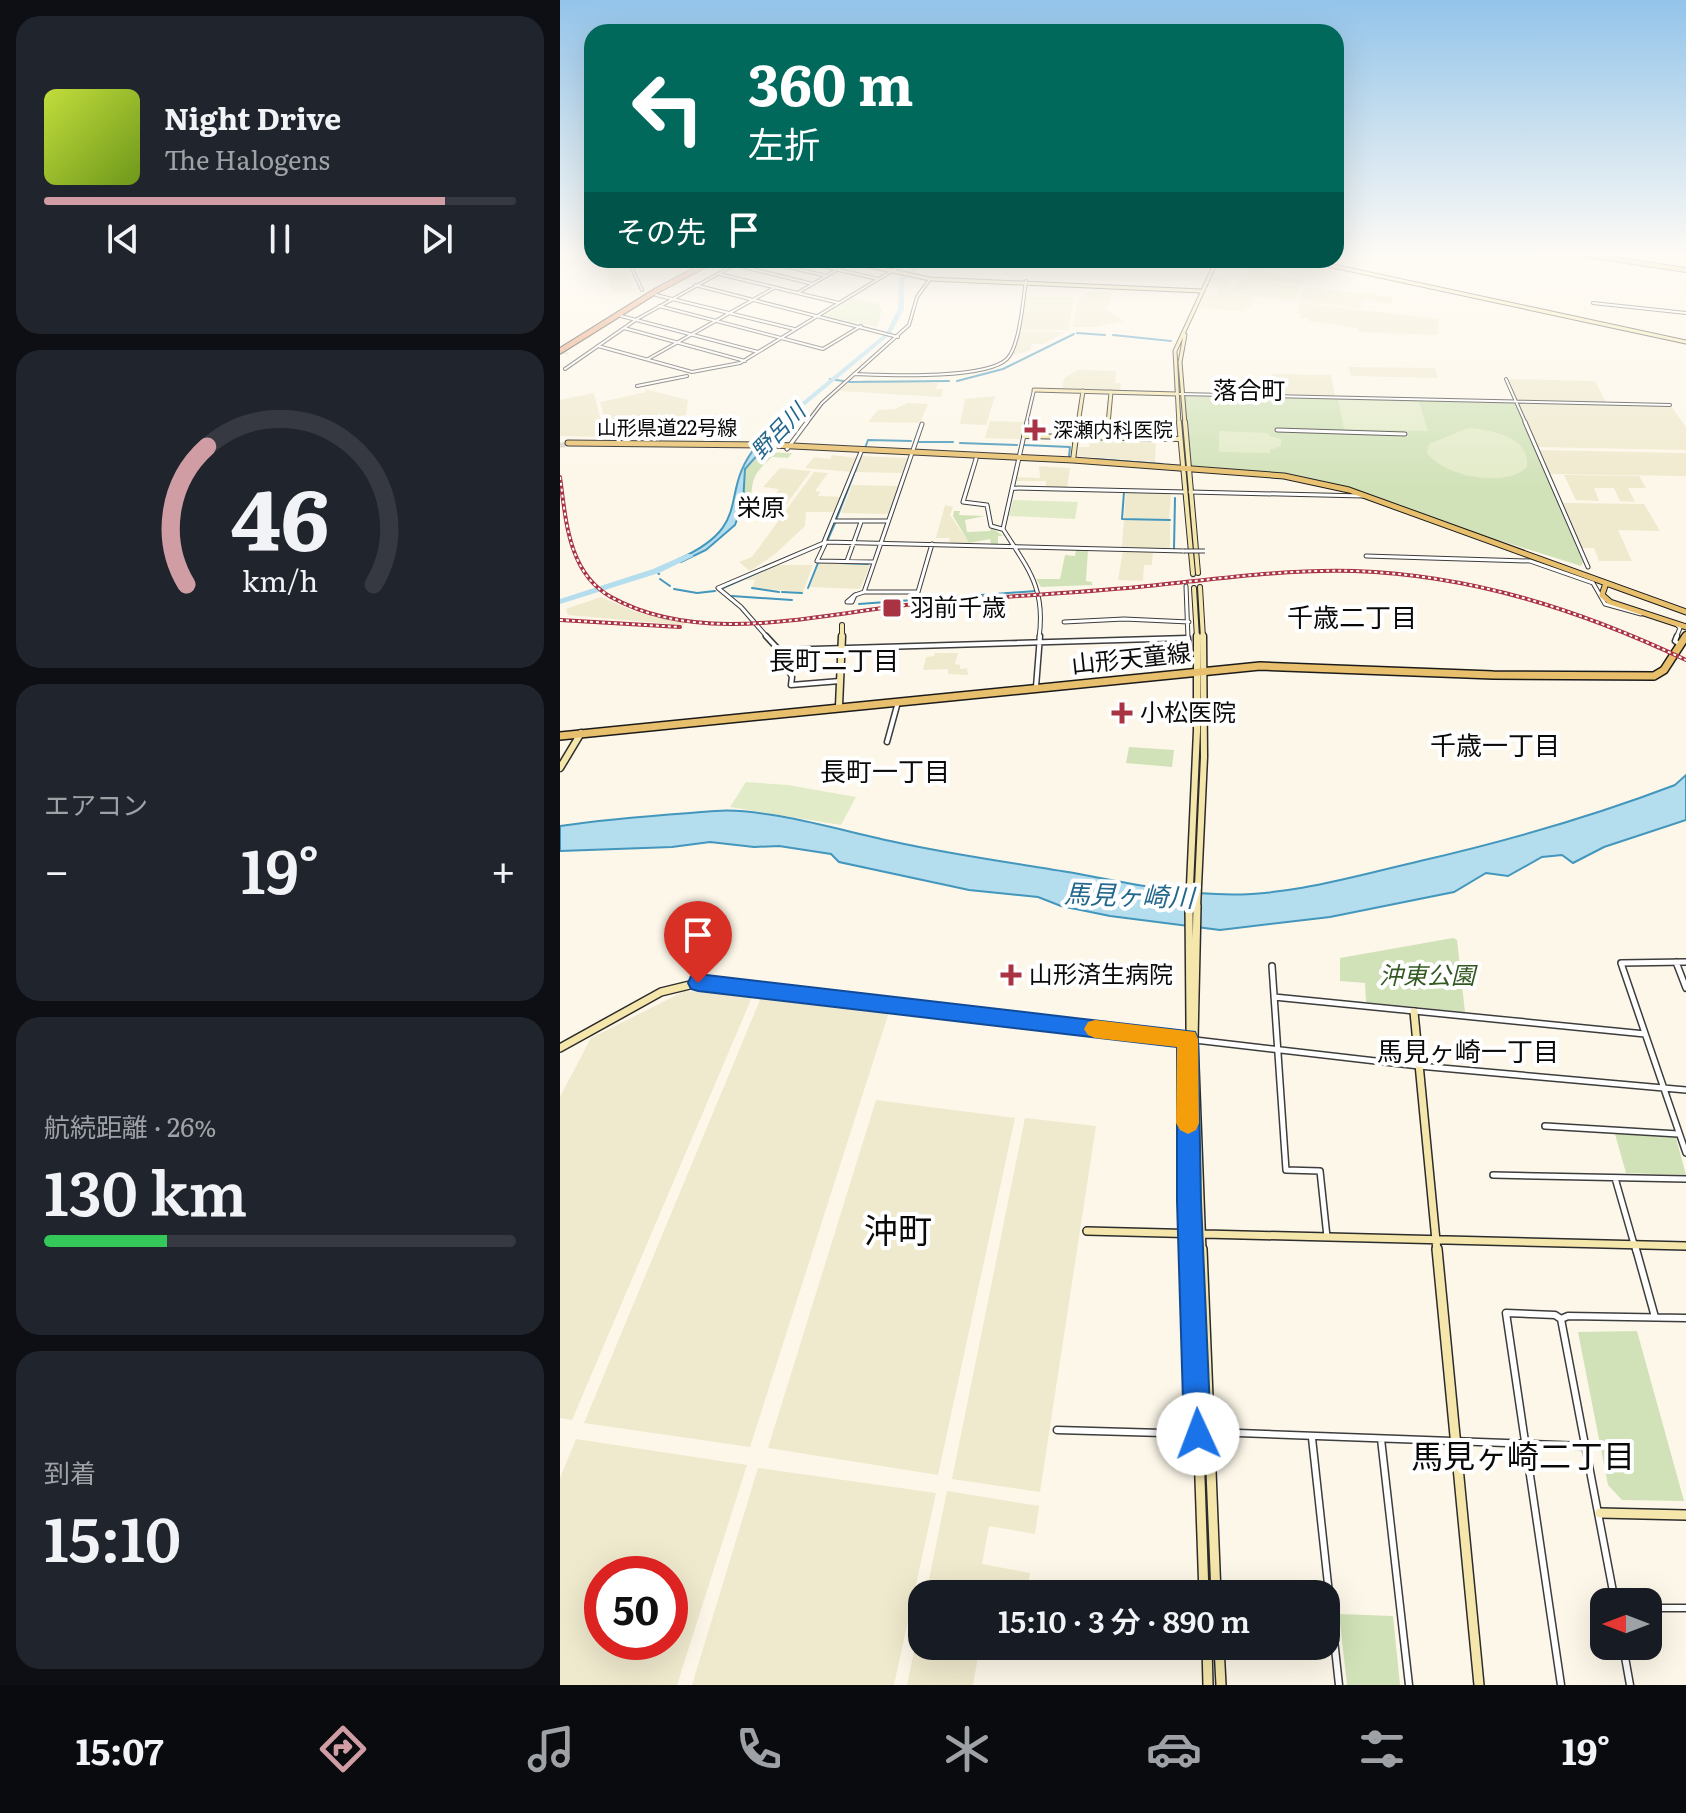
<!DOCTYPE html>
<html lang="ja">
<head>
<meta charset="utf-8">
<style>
	:root { --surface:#171b24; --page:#20242c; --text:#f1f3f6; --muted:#9ea1a6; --line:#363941; --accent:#d19da5 }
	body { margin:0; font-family:Literata,"Noto Sans JP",serif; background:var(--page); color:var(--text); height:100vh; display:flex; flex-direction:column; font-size:30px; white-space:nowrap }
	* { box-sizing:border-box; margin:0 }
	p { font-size:26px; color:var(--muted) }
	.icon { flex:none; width:44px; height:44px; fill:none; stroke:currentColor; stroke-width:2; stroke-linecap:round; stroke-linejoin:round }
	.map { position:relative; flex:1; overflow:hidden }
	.panel { display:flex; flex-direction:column; gap:16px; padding:16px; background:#0d0f14; width:560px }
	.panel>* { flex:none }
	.banner { position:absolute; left:24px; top:24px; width:760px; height:244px; border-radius:24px; box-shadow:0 8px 32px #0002; background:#00695c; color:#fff; overflow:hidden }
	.needle { width:52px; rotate:270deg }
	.buttons { position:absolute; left:1030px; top:1588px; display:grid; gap:16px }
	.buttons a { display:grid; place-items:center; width:72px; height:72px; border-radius:16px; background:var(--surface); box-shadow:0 8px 32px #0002; font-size:40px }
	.speed { position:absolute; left:24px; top:1556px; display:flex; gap:16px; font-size:40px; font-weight:700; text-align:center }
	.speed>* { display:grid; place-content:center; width:104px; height:104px; border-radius:50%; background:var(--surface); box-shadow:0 8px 32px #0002; line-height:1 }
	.speed .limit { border:12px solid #d22; background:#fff; color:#111 }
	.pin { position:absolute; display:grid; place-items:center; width:68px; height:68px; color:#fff; margin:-82px -34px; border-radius:50% 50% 50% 0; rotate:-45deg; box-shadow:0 0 8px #0007 }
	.pin .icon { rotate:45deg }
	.me { position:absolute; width:88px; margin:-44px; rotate:358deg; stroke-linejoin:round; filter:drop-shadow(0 0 6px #0008) }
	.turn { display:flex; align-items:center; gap:28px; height:168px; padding:0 32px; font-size:36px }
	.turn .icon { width:104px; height:104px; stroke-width:2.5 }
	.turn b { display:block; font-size:56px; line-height:68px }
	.then { display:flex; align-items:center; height:76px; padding:0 32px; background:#0003; gap:16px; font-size:30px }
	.big { font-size:60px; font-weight:600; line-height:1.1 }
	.panel .tile { flex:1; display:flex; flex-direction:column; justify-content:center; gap:12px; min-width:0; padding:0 28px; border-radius:24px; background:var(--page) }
	.panel .dial { align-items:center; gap:0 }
	.dial svg { height:208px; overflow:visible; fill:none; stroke:var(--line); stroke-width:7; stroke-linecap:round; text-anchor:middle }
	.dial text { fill:var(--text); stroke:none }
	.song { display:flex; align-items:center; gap:24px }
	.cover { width:96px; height:96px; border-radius:12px; background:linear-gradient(135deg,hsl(70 70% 55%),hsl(80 70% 35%)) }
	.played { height:8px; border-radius:4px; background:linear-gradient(90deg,var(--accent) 85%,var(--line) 85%) }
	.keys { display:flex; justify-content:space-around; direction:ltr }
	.heat { display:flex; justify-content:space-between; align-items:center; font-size:44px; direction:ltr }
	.charge { height:12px; border-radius:6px; background:linear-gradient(90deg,#34c759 26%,var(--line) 0) }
	.trip { position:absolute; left:348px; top:1580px; width:432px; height:80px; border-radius:24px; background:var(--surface); box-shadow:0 8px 32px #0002; font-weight:600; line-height:80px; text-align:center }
	.menu { display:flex; height:128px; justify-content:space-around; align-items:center; background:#090b0e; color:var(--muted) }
	.menu .icon { width:56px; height:56px }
	.menu .selected { color:var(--accent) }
	.menu b { font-size:36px; color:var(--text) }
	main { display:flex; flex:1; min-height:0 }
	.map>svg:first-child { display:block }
</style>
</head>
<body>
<main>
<section class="panel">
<div class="tile">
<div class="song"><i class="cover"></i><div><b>Night Drive</b><p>The Halogens</p></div></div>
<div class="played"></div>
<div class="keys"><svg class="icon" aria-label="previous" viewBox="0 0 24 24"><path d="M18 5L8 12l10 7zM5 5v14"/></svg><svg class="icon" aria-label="pause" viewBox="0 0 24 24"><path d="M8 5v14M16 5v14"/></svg><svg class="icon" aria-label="next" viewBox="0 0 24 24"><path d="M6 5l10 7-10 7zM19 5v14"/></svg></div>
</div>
<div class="tile dial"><svg viewBox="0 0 100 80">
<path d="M14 69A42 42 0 1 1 86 69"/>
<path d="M14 69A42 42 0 0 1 22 16" stroke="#d19da5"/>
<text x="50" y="56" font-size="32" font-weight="700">46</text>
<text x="50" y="72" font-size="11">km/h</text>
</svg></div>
<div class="tile"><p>エアコン</p>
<div class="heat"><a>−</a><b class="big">19°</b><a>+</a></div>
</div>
<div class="tile"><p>航続距離 · 26%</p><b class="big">130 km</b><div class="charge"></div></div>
<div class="tile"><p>到着</p><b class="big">15:10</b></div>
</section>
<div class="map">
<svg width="1126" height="1685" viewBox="0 0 1126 1685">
	<rect width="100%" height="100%" fill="#fdf7e9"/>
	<path fill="#efe9cd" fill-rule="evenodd" d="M62,260L74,290L54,294L43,263Z
		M678,264L708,267L706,274L744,279L742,285L686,279L690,272L675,270Z
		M654,276L671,278L668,285L676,286L681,279L741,286L735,301L665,293L696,298L690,308H683V311L639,308L645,295L656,296L659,293L656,292L659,285L650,284Z
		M744,287L833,297L831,303L803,300L800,308L738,301Z
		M527,292H551L549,308H544L564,321L536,327H513L518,298H525Z
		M466,297H514L509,330H458Z
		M741,303L879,319L877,335L799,332L798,328L748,321L749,318H740L741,314H737Z
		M457,331L505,332L484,344H472L470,350L452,356Z
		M789,367L875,368L878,378L791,376Z
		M518,370L556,371L555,383H561L560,391L502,390L504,378Z
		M712,374L771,375L775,396L713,395Z
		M948,379L1035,381L1046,402L957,401Z
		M306,380L378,383L376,389H383L381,397L279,391L287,384Z
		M85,389L128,400L126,415L89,422L92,439H50L40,402L86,392Z
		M34,393L45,437L0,436V400Z
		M435,396L426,425L400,424L405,399Z
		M347,403L368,404L360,423L308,422L318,410L335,409Z
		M959,403L1111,406L1126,427V450L978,447Z
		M430,421L464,422L460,439L425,438Z
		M530,439L596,440L595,462L517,456L519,447H529Z
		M980,450L1126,453V476L990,474Z
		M272,455L298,458L291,472L245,468L254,457L270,459Z
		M302,456L348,458L342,473L296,472Z
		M479,466L510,468L507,488L486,487V481H457V477L480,478Z
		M220,468L251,471L219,514L194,508L199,501L224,504L211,501L219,489L203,487Z
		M254,472L268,473L255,491L260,492L258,496L281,497L275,512H246L245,526L214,555L190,571L179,562L192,557Z
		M1004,475L1079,476L1086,488H1068L1075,502L1060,501L1054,488H1034L1039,501L1016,500Z
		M292,485L338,486L328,514L281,513Z
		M566,492L611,493L609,519L564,518Z
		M1001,503L1084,504L1100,531L1058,530L1072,561H1039L1034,548H1020Z
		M385,505L393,507L390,515L409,543H389L390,538H376Z
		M564,519L610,521V549L562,547Z
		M563,551L593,552L592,565H584L583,581L558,580Z
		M259,563L310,565L300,589L250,587Z
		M218,565H253L243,592L192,588L195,580H184Z
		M41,597L76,612L127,623L123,625L8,615L6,609Z
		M375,653H398L395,664L400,665V669L407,668L408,675L388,674V669L363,670L366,657L374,656Z
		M125,991L193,995L12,1420L0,1418V1097L31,1038Z
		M202,995L329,1012L190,1447L24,1423Z
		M316,1100L455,1118L378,1475L208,1448Z
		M465,1118L536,1126L480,1492L392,1479Z
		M16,1439L187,1465L117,1685H0V1478ZM42,1574H110V1642H42Z
		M198,1468L376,1493L334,1685H132Z
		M387,1491L479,1506L475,1534L429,1526L422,1564L470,1573L467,1594H366Z
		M362,1612V1646H420L413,1685H347Z"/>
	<path fill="#d1e2b8" d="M622,394L956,401L1023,562L1021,566L751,481L627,468Z
		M200,452L232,453L228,458L212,457C195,473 193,475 191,497L183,500L185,469Z
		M394,511H400L399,515L425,516L405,520L407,532L430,531L431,527L443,536H438V544H431L430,539L409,543L393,516Z
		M516,550H528L526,581L532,582V585L481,587L476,579H500L505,555L515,556Z
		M569,747L614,750L612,767L566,763Z
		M893,938L897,940L905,1012L806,1002L805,983L780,981V958Z
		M1055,1134L1116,1138L1126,1175L1066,1173Z
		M1077,1331L1124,1501L1062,1500L1048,1485L1018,1332Z
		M779,1614L833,1616L840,1685H787Z"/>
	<path fill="#e2ebc8" d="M293,298L318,304L322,310L317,327L263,316Z
		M778,400L859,402L868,431L784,429Z
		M908,428C932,430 970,436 967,467C944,489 884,476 867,453L869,444Z
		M659,431L709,433V436L721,439V446L710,450V453L659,452Z
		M453,500L518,502L515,519L449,516Z
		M186,782L228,785L296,797L281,825L170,807Z"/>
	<path fill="#b4ddee" stroke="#4396bc" stroke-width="2" d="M199,443L207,444L185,469L183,503L175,525L146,550L121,562L119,559C198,523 155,493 199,443Z
		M1126,775V820L1044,847L1013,863L1002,855L982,857L948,876L926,873L894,892L770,917L660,930L550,916L501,906L478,897L409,890L279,862L271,854L219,846L194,847L150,842L112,847L0,851V826C52,818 104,815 156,811C204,807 286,832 335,842C394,855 454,863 514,873C561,882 609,892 657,894C723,898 796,876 860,861C947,841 1031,817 1115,785Z"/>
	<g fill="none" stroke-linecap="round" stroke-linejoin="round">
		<path stroke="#4396bc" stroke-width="2" d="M517,333L545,335
			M553,335L611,341
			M270,379L283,381
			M397,381L443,369L514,334
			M289,382L389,381
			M359,442H393
			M400,443L457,445
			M464,445L510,447L509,456
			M305,448L308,440L351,441
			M535,459L602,464
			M295,472L301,456
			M564,492L562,519L610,520
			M276,520L294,474
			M268,539L275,523
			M614,549L615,498
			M280,563L308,564
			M96,571L99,574
			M100,579L110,586
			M163,588L215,565
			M192,588L219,592
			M248,588L258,563
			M114,589L137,593L155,591
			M222,592L242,593
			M172,596L232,600
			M299,604L476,591"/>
		<path fill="#b4ddee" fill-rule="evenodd" d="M377,260H387L360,267L344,280V309L330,335L222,424L199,452H195V450L218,422L326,333L338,309L339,278L356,265Z
			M127,554H130L134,556L99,573L0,604V599L93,569Z"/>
		<path stroke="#d9d3c8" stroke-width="2" stroke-dasharray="2 1" stroke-linecap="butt" d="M0,352L9,354"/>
		<path stroke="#d9d3c8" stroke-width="4" stroke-dasharray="4 2" stroke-linecap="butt" d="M633,574L634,588"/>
		<path stroke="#d9d3c8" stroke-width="5" stroke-dasharray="5 3" stroke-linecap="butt" d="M0,445H6"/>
		<defs>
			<path id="street-far4" d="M68,260L82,290
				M198,260L267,276
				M236,260L318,279
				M176,265L253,284
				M159,274L279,303
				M135,285L338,337
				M239,292L290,262
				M96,295L234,329
				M1033,303L1126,313
				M99,306L263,349L301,326
				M61,316L198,352
				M64,328L185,361
				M38,346L132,372L180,363L350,260
				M88,359L214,288
				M5,369L77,319L183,260
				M294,374C325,375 425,380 447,359C460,346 463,299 466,281
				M946,379L966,424
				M77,386L127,376
				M620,394L1110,405
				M246,424L262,403L349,325L357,297L370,279
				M466,424L474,390"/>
			<path id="street-far3" d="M467,422L443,529C468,569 486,588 479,638
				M965,422L1028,567
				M717,430L845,434
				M227,449L247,422
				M416,459L403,502L427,505L431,526L442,529
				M452,488L625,492
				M630,492L803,496
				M274,521H327
				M264,542L301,452
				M266,542L257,561L314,562
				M806,556L970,561L1033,583L1045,604L1081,614
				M287,561L301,522
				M626,586L628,638
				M304,592H358L372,544
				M295,595L292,602H287Z
				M295,595L304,592L362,424
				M504,622L564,619L629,622
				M1116,624L1120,628L1116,638
				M208,638L181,607L158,588L266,542L624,551"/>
			<path id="street-far2" d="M206,636L219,650L628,638L630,662
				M1117,636L1115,641L1119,644
				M219,651L232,677L231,685L280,681
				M476,687L480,636
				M327,742L338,702"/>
			<path id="street-far1" d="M1116,962L1126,988
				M1126,962L1061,963L1126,1153
				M712,966L726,1170L760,1171L767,1237
				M714,997L1085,1034
				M635,1040L859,1066L1126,1090
				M985,1126L1118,1134
				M933,1175L1126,1179
				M1055,1178L1076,1251"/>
			<path id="street" d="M1076,1249L1095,1317
				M1001,1319L995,1315L946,1313L1001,1685
				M497,1430L638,1434
				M651,1432L1026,1446
				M752,1438L779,1685
				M821,1439L849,1685
				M1055,1602L1001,1319L1008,1316L1126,1318
				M1088,1608H1126
				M1063,1646L1070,1685"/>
			<path id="secondary-far4" d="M281,260L370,279L641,291
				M745,260L1126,342
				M625,335L620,362L625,424
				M474,390L617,394
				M518,424L523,391
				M548,424L551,392
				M619,424L615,351L657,260"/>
			<path id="secondary-far3" d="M619,422L633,574
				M625,422L638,573
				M464,436L619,439
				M547,438L548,422
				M513,460L518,422
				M640,587L643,638
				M634,588L637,638
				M282,638V625"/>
			<path id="secondary-far2" d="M279,706L282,636
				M0,768L21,733
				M629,908L637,731V636
				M637,908L644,757L643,636"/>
			<path id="secondary-far1" d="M629,906L632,1251
				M637,906L634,1040L642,1251
				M854,1012L877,1251
				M0,1048L101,992L138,983L628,1039
				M527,1231L1126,1246"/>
			<path id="secondary" d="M632,1249L644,1594
				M642,1249L656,1594
				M877,1249L919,1685
				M1040,1513L1126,1515
				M647,1646L648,1685
				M659,1646L661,1685"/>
			<path id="primary-far2" d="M1019,254L1126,270"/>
			<path id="primary-far1" d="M8,443L213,445L513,460L724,476L789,490L1126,612
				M1046,583L1042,595L1050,602L1126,627
				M1124,638L1126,635"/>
			<path id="primary" d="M0,736L700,666L933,675L1094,676L1104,670L1126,636"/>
			<path id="highway" d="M0,351L96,291L154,260"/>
		</defs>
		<use href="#street-far4" stroke="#3d3d3d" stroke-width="4"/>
		<use href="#street-far3" stroke="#3d3d3d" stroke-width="5"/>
		<use href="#street-far2" stroke="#3d3d3d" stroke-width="7"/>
		<use href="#street-far1" stroke="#3d3d3d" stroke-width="8"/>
		<use href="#street" stroke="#3d3d3d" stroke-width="9"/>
		<use href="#secondary-far4" stroke="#2c2c2c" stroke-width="5"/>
		<use href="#secondary-far3" stroke="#2c2c2c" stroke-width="6"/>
		<use href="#secondary-far2" stroke="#2c2c2c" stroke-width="9"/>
		<use href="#secondary-far1" stroke="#2c2c2c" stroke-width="10"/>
		<use href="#secondary" stroke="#2c2c2c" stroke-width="12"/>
		<use href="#primary-far2" stroke="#1b1b1b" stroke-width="6"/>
		<use href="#primary-far1" stroke="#1b1b1b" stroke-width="7"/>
		<use href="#primary" stroke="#1b1b1b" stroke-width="10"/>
		<use href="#highway" stroke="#1b1b1b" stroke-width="7"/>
		<use href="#street-far4" stroke="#fff" stroke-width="2"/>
		<use href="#street-far3" stroke="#fff" stroke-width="3"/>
		<use href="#street-far2" stroke="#fff" stroke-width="4"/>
		<use href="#street-far1" stroke="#fff" stroke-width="5"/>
		<use href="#street" stroke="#fff" stroke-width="6"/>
		<use href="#secondary-far4" stroke="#f5e7ac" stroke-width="3"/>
		<use href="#secondary-far3" stroke="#f5e7ac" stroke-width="4"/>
		<use href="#secondary-far2" stroke="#f5e7ac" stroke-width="6"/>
		<use href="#secondary-far1" stroke="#f5e7ac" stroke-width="7"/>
		<use href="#secondary" stroke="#f5e7ac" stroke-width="9"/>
		<use href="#primary-far2" stroke="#e8c06d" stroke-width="4"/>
		<use href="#primary-far1" stroke="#e8c06d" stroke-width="5"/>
		<use href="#primary" stroke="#e8c06d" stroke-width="7"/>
		<use href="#highway" stroke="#e39161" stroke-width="5"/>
		<defs>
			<path id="rail" d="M0,477C6,520 8,573 51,597C141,647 259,614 355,604C429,597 504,594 578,587C650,580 721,569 794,571C912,575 1020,610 1126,660
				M0,620L120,627"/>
		</defs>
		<use href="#rail" stroke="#a93343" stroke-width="4"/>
		<use href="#rail" stroke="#fff" stroke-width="2" stroke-dasharray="3" stroke-linecap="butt"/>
		<defs>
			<path id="street-bridge" d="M624,551H645"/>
		</defs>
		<use href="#street-bridge" stroke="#3d3d3d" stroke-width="5" stroke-linecap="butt"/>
		<use href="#street-bridge" stroke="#fff" stroke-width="3"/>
	</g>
	<linearGradient id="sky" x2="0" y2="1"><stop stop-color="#93c4ea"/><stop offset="0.52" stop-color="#fefbf5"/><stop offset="1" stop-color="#fefbf5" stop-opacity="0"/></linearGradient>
	<rect width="1126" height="490" fill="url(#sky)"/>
	<path fill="#1a73e8" stroke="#114b97" stroke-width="2" d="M138,974L635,1032L638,1039L641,1201L651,1434L647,1443L638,1447L628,1443L624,1434L617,1201V1047L138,991L131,989L128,983L131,976Z"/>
	<path fill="#f59e0b" d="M535,1020L635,1032L638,1039L639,1123L636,1130L628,1134L620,1130L616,1123L617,1047L535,1038L528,1035L524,1029L528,1022Z"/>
	<g fill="#a93343" stroke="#fff" stroke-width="3">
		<path d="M471 418h8v8h8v8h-8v8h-8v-8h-8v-8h8z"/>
		<rect x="322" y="598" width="20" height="20" rx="4"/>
		<path d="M558 701h8v8h8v8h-8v8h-8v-8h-8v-8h8z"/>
		<path d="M447 963h8v8h8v8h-8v8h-8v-8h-8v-8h8z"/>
	</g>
	<g text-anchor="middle" stroke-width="8" stroke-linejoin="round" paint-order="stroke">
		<g font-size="20" fill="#0a0a0a" stroke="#fff">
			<text x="107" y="435">山形県道22号線</text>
		</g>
		<g font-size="20" fill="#0a0a0a" stroke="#fff" text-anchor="start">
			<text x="493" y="437">深瀬内科医院</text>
		</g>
		<g font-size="22" font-style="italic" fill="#23678c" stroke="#fff">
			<text transform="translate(218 431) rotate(-46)" y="8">野呂川</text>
		</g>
		<g font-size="24" fill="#0a0a0a" stroke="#fff">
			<text x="689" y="399">落合町</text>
			<text x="201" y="516">栄原</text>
		</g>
		<g font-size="24" fill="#0a0a0a" stroke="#fff" text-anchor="start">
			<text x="350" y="616">羽前千歳</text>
			<text x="580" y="721">小松医院</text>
			<text x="469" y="983">山形済生病院</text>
		</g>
		<g font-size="24" fill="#0a0a0a" stroke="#fff">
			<text transform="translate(571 659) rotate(-6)" y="8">山形天童線</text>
		</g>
		<g font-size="24" font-style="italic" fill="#335923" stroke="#fff">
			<text x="867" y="984">沖東公園</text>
		</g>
		<g font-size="26" fill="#0a0a0a" stroke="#fff">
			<text x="792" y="627">千歳二丁目</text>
			<text x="274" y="670">長町二丁目</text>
			<text x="935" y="755">千歳一丁目</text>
			<text x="325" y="781">長町一丁目</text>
			<text x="908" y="1061">馬見ヶ崎一丁目</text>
		</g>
		<g font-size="26" font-style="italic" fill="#23678c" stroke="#fff">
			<text transform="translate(569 896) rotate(2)" y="9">馬見ヶ崎川</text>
		</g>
		<g font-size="32" fill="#0a0a0a" stroke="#fff">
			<text x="963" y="1468">馬見ヶ崎二丁目</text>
		</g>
		<g font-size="34" fill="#0a0a0a" stroke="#fff">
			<text x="338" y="1243">沖町</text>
		</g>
	</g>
</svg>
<div class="buttons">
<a><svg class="needle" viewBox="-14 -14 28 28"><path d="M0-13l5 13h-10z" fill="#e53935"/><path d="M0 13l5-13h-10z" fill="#9ea1a6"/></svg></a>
</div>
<div class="speed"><div class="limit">50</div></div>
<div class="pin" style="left:138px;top:983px;background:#d93025"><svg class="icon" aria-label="arrive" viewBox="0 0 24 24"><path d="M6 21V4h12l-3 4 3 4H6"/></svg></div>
<svg class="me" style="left:638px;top:1434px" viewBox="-20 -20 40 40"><circle r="19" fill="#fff"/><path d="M0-13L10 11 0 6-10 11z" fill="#1a73e8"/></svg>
<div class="trip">15:10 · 3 分 · 890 m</div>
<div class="banner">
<div class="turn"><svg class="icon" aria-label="left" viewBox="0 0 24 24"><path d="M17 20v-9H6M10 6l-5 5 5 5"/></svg><div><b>360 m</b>左折</div></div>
<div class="then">その先<svg class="icon" aria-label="arrive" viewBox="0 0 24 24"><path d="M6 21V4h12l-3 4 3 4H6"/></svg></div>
</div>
</div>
</main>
<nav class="menu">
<b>15:07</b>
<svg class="icon selected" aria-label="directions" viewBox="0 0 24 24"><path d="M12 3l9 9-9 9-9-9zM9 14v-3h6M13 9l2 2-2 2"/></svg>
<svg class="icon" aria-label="music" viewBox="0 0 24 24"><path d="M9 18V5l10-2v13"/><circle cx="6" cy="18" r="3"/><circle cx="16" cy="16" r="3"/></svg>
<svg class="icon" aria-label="phone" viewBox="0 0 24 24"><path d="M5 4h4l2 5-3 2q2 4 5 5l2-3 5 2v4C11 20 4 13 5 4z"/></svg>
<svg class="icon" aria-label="climate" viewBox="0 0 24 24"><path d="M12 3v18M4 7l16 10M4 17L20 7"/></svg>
<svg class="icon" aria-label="car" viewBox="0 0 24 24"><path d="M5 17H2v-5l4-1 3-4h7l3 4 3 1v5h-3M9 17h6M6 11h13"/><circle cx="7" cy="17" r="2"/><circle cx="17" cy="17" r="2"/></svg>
<svg class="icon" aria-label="filters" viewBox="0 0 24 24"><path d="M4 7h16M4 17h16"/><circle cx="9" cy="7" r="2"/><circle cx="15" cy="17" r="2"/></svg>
<b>19°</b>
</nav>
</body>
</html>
